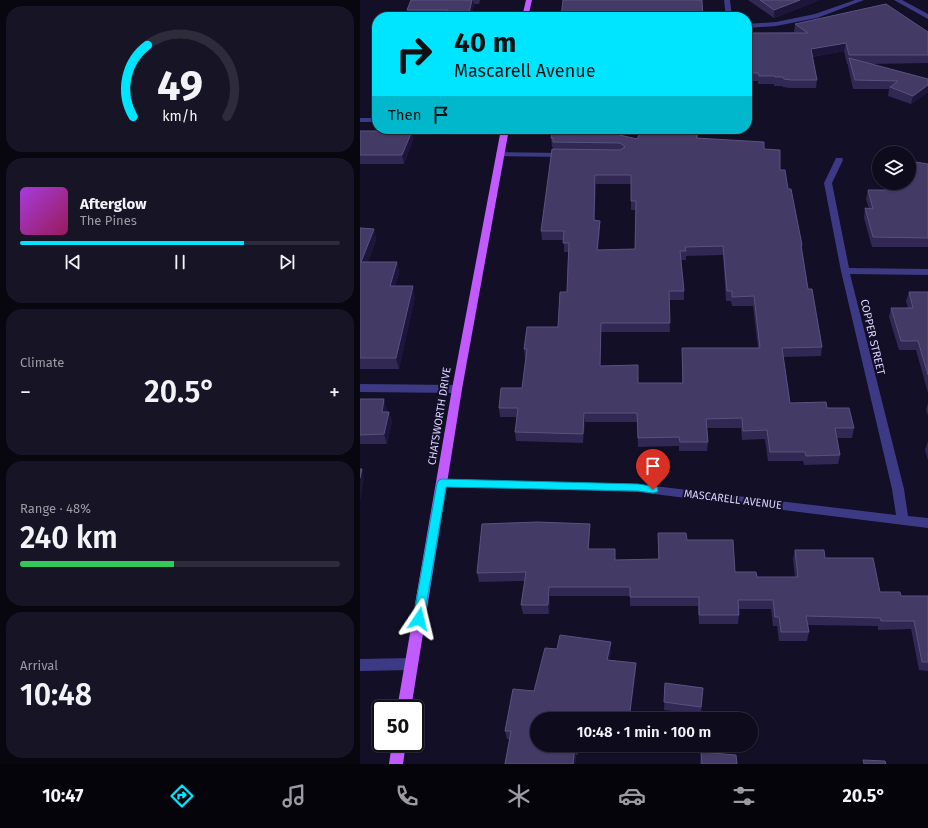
<!DOCTYPE html>
<html lang="en">
<head>
<meta charset="utf-8">
<style>
	:root { --surface:#0e0b1c; --page:#171425; --text:#f1f3f6; --muted:#9b9ba3; --line:#2e2b3b; --accent:#00e5ff }
	body { margin:0; font-family:"Fira Sans",sans-serif; background:var(--page); color:var(--text); height:100vh; display:flex; flex-direction:column; font-size:15px; white-space:nowrap }
	* { box-sizing:border-box; margin:0 }
	p { font-size:13px; color:var(--muted) }
	.icon { flex:none; width:22px; height:22px; fill:none; stroke:currentColor; stroke-width:2; stroke-linecap:round; stroke-linejoin:round }
	.map { position:relative; flex:1; overflow:hidden }
	.side { display:flex; flex-direction:column; gap:6px; padding:6px; background:#08060f; width:360px }
	.side>* { flex:none }
	.banner { position:absolute; left:12px; top:12px; width:380px; height:122px; border-radius:16px; box-shadow:0 1px 3px #0004,0 0 0 1px var(--line); background:#00e5ff; color:#111; overflow:hidden }
	.tools { position:absolute; left:512px; top:146px; display:grid; gap:8px }
	.tools a { display:grid; place-items:center; width:44px; height:44px; border-radius:50%; background:var(--surface); box-shadow:0 1px 3px #0004,0 0 0 1px var(--line); font-size:20px }
	.speed { position:absolute; left:12px; top:700px; display:flex; gap:8px; font-size:20px; font-weight:700; text-align:center }
	.speed>* { display:grid; place-content:center; width:52px; height:52px; border-radius:50%; background:var(--surface); box-shadow:0 1px 3px #0004,0 0 0 1px var(--line); line-height:1 }
	.speed .limit { border:2px solid #111; border-radius:6px; background:#fff; color:#111 }
	.pin { position:absolute; display:grid; place-items:center; width:34px; height:34px; color:#fff; margin:-41px -17px; border-radius:50% 50% 50% 0; rotate:-45deg; box-shadow:0 0 4px #0007 }
	.pin .icon { rotate:45deg }
	.me { position:absolute; width:44px; margin:-22px; rotate:10deg; stroke-linejoin:round; filter:drop-shadow(0 0 3px #0008) }
	.turn { display:flex; align-items:center; gap:14px; height:84px; padding:0 16px; font-size:18px }
	.turn .icon { width:52px; height:52px; stroke-width:2.5 }
	.turn b { display:block; font-size:28px; line-height:34px }
	.then { display:flex; align-items:center; height:38px; padding:0 16px; background:#0003; gap:8px; font-size:15px }
	.big { font-size:30px; font-weight:600; line-height:1.1 }
	.side .widget { flex:1; display:flex; flex-direction:column; justify-content:center; gap:6px; min-width:0; padding:0 14px; border-radius:16px; background:var(--page) }
	.side .dial { align-items:center; gap:0 }
	.dial svg { height:104px; overflow:visible; fill:none; stroke:var(--line); stroke-width:7; stroke-linecap:round; text-anchor:middle }
	.dial text { fill:var(--text); stroke:none }
	.song { display:flex; align-items:center; gap:12px }
	.cover { width:48px; height:48px; border-radius:6px; background:linear-gradient(135deg,hsl(280 70% 55%),hsl(330 70% 35%)) }
	.played { height:4px; border-radius:2px; background:linear-gradient(90deg,var(--accent) 70%,var(--line) 70%) }
	.keys { display:flex; justify-content:space-around; direction:ltr }
	.heat { display:flex; justify-content:space-between; align-items:center; font-size:22px; direction:ltr }
	.charge { height:6px; border-radius:3px; background:linear-gradient(90deg,#34c759 48%,var(--line) 0) }
	.trip { position:absolute; left:170px; top:712px; width:228px; height:40px; border-radius:20px; background:var(--surface); box-shadow:0 1px 3px #0004,0 0 0 1px var(--line); font-weight:600; line-height:40px; text-align:center }
	.menu { display:flex; height:64px; justify-content:space-around; align-items:center; background:#06040b; color:var(--muted) }
	.menu .icon { width:28px; height:28px }
	.menu .selected { color:var(--accent) }
	.menu b { font-size:18px; color:var(--text) }
	main { display:flex; flex:1; min-height:0 }
	.map>svg:first-child { display:block }
</style>
</head>
<body>
<main>
<section class="side">
<div class="widget dial"><svg viewBox="0 0 100 80">
<path d="M14 69A42 42 0 1 1 86 69"/>
<path d="M14 69A42 42 0 0 1 25 14" stroke="#00e5ff"/>
<text x="50" y="56" font-size="32" font-weight="700">49</text>
<text x="50" y="72" font-size="11">km/h</text>
</svg></div>
<div class="widget">
<div class="song"><i class="cover"></i><div><b>Afterglow</b><p>The Pines</p></div></div>
<div class="played"></div>
<div class="keys"><svg class="icon" aria-label="previous" viewBox="0 0 24 24"><path d="M18 5L8 12l10 7zM5 5v14"/></svg><svg class="icon" aria-label="pause" viewBox="0 0 24 24"><path d="M8 5v14M16 5v14"/></svg><svg class="icon" aria-label="next" viewBox="0 0 24 24"><path d="M6 5l10 7-10 7zM19 5v14"/></svg></div>
</div>
<div class="widget"><p>Climate</p>
<div class="heat"><a>−</a><b class="big">20.5°</b><a>+</a></div>
</div>
<div class="widget"><p>Range · 48%</p><b class="big">240 km</b><div class="charge"></div></div>
<div class="widget"><p>Arrival</p><b class="big">10:48</b></div>
</section>
<div class="map">
<svg width="568" height="764" viewBox="0 0 568 764">
	<rect width="100%" height="100%" fill="#130f26"/>
	<g fill="none" stroke-linecap="round" stroke-linejoin="round">
		<path fill="#3d3a85" fill-rule="evenodd" d="M364,0H370L372,17H366Z
			M495,0H504L457,18L416,26L387,28V24L416,22L455,14Z
			M534,0H542L568,14V19Z
			M0,118H17V122H0Z
			M137,152L204,153L208,155L204,157L140,156L136,154Z
			M476,158H482L483,160L472,183L489,268L568,269V275L490,274L544,489L548,516L568,518V528L278,492L78,486L77,483L78,480L82,479L278,484L536,515L532,489L481,271L464,183Z
			M0,384L97,385L101,386L102,389L101,392L97,393L0,392Z
			M51,658L56,660L57,664L56,668L51,670L0,671V659Z"/>
		<path fill="#c25bff" fill-rule="evenodd" d="M166,0H172L168,17H162Z
			M141,129H149L102,389L51,709H37L92,389Z
			M32,743H46L43,764H29Z"/>
	</g>
	<path fill="#312854" fill-rule="evenodd" d="M51,0H120L119,4H114L111,17H48L47,10Z
		M388,0H460L414,18Z
		M435,24L568,32V63L511,64L568,79V92L551,104L528,96L529,89H493L488,66V64H487L484,51L452,57L457,80L456,88H430L423,87L422,86H414V84H398V81H387V33L434,32Z
		M238,130L277,139L338,131V138L404,149L420,170L428,189L442,245V252L448,289L462,347L461,356L423,357L430,403L467,408L494,428L492,438H477L480,455L478,464L444,465L443,461H408L405,439L382,440L381,428H347L348,442L347,451H319V446L278,447L277,422H225L223,443L156,441L155,432L157,417H140L139,408L162,388L166,358H165L164,349L198,327L207,292L208,252H204V240H182L181,231L193,149V147H192L191,138ZM236,184H271V210H276L275,249L238,250L240,230V221L234,220ZM363,255L366,301H371L372,306H393L398,348H322V383H278L240,366L241,332H310L309,300H324V291L321,260H326V256Z
		M0,131H52L53,140L44,164H0Z
		M568,164V247H512L504,218L505,208L509,209L506,199L508,190H527Z
		M0,228L14,229L16,240L8,262H37L39,273L35,286L55,297L39,369H0Z
		M549,292H568V393L556,350H539L529,317L531,308H548L546,301Z
		M0,399L27,409L26,412H29L32,421L27,444H0Z
		M568,403V416L566,410Z
		M568,441V460L565,450Z
		M230,533L229,549L256,560L298,559V533L327,540L375,572L397,577H435L433,559L435,550L465,558L520,592L541,596H568V671L559,670L551,629L518,630V626L448,625L449,632L447,641H419L417,626H413L411,609H379V615L378,624H339L338,606H270V596H190L189,614H163L161,605L165,581L119,582L117,573Z
		M197,649L251,651L249,660L276,663V672L177,719V745H219L218,755H216L215,764H145L150,739H147L145,731L174,691Z
		M305,683L343,688L341,715L304,710Z
		M341,752L377,764H340Z"/>
	<path fill="#1d163a" d="M112,0H113L114,4L111,17H108Z
		M440,0H460L414,18V10Z
		M486,43L484,51L450,57L451,49Z
		M568,85V92L551,104L553,96Z
		M52,131L53,140L44,164L42,155Z
		M235,175L236,184L234,230V220Z
		M240,221V230L238,259L237,250Z
		M14,229L16,240L4,273L1,262Z
		M37,262L39,273L32,297L30,286Z
		M53,286L55,297L39,369L36,358Z
		M24,399L27,409L24,421L22,412Z
		M29,412L32,421L27,444L24,434Z
		M224,413L225,422L223,443V434Z
		M2,469L4,478L0,503V478Z
		M230,524V533L229,558L228,549Z
		M189,587L190,596L189,614L188,605Z
		M251,642V651L248,668L247,660Z
		M276,663V672L270,719H269Z
		M217,745H219L218,755L217,747Z
		M215,747L216,755L215,764H213Z"/>
	<path fill="#433a66" stroke="#5a527e" fill-rule="evenodd" d="M51,0H112L108,17H84L88,10H47Z
		M203,0H342L343,17H201Z
		M400,0H440L414,10Z
		M526,4L568,32V55H489L486,43L451,49L457,80H431L424,79L423,77H415V76H399L398,73H387V33H448L435,24Z
		M489,58L568,79V85L553,96L530,87L538,81L495,80Z
		M193,129H238V130L277,139L282,129H320L338,131L336,138L404,142V149L420,150V170H425L428,189H431L442,245H441L448,289H452L462,347L422,348L430,403L466,402L467,408H489L494,428H475L480,455L446,456L445,452H410L407,430L383,431L382,418L346,419L348,442H320L319,437L278,438L277,413H224L223,434L155,432L158,408H139L141,388H162L167,349H164L167,327H198L200,292H207L209,243H203L204,231H181L192,149L260,150L265,147L260,143L193,142V138H191ZM235,175H271V201H276L275,249L237,250L240,221L234,220ZM363,246L367,291H372V297L394,296L400,348H322L323,383H278V365L240,366L241,323H310L309,291H324L320,251H326L325,247Z
		M0,131H52L42,155H0Z
		M550,161L568,164V238L513,237L505,208L513,209L508,190H527L528,183H549V167Z
		M0,228L14,229L1,262H37L30,286H53L36,358H0Z
		M549,292H568V375L558,341H541L531,308H553Z
		M0,399H24L22,412H29L24,434L0,435Z
		M0,469H2L0,478Z
		M178,522L230,524L228,549H255V560L299,559L298,533H326L327,540H373L375,572H396L397,577H438L435,550H464L465,558H513L520,592H540L541,596H568V662H562L554,621H521L520,618L446,616L449,632H421L419,617H415L413,600H378L379,615H339V597H270V587H189L188,605H161L166,572L117,573L122,524Z
		M200,635L251,642L247,660L276,663L269,719H177V745H217V747H215L213,764H145L151,731H145L153,689L174,691L185,648L197,649Z
		M305,683L343,688L341,707L304,702Z
		M341,752L376,755L377,764H342Z
		M503,760L525,761L526,764H504Z"/>
	<path fill="#00e5ff" stroke="#0095a6" d="M82,479L278,484L297,487L298,490L297,492L293,493L278,491L86,487L64,619L63,622L59,624L55,622L53,619L77,483L79,480Z"/>
	<g text-anchor="middle" stroke-width="4" stroke-linejoin="round" paint-order="stroke">
		<g font-size="11" fill="#d9d4ff" stroke="#130f26">
			<text transform="translate(513 337) rotate(77)" y="4">COPPER STREET</text>
			<text transform="translate(79 416) rotate(-81)" y="4">CHATSWORTH DRIVE</text>
			<text transform="translate(373 499) rotate(7)" y="4">MASCARELL AVENUE</text>
		</g>
	</g>
</svg>
<div class="tools">
<a><svg class="icon" aria-label="layers" viewBox="0 0 24 24"><path d="M12 4l9 5-9 5-9-5zM3 14l9 5 9-5"/></svg></a>
</div>
<div class="speed"><div class="limit">50</div></div>
<div class="pin" style="left:293px;top:490px;background:#d93025"><svg class="icon" aria-label="arrive" viewBox="0 0 24 24"><path d="M6 21V4h12l-3 4 3 4H6"/></svg></div>
<svg class="me" style="left:59px;top:619px" viewBox="-20 -20 40 40"><path d="M0-17L14 15 0 8-14 15z" fill="#00e5ff" stroke="#fff" stroke-width="4"/></svg>
<div class="trip">10:48 · 1 min · 100 m</div>
<div class="banner">
<div class="turn"><svg class="icon" aria-label="right" viewBox="0 0 24 24"><path d="M7 20v-9h11M14 6l5 5-5 5"/></svg><div><b>40 m</b>Mascarell Avenue</div></div>
<div class="then">Then<svg class="icon" aria-label="arrive" viewBox="0 0 24 24"><path d="M6 21V4h12l-3 4 3 4H6"/></svg></div>
</div>
</div>
</main>
<nav class="menu">
<b>10:47</b>
<svg class="icon selected" aria-label="directions" viewBox="0 0 24 24"><path d="M12 3l9 9-9 9-9-9zM9 14v-3h6M13 9l2 2-2 2"/></svg>
<svg class="icon" aria-label="music" viewBox="0 0 24 24"><path d="M9 18V5l10-2v13"/><circle cx="6" cy="18" r="3"/><circle cx="16" cy="16" r="3"/></svg>
<svg class="icon" aria-label="phone" viewBox="0 0 24 24"><path d="M5 4h4l2 5-3 2q2 4 5 5l2-3 5 2v4C11 20 4 13 5 4z"/></svg>
<svg class="icon" aria-label="climate" viewBox="0 0 24 24"><path d="M12 3v18M4 7l16 10M4 17L20 7"/></svg>
<svg class="icon" aria-label="car" viewBox="0 0 24 24"><path d="M5 17H2v-5l4-1 3-4h7l3 4 3 1v5h-3M9 17h6M6 11h13"/><circle cx="7" cy="17" r="2"/><circle cx="17" cy="17" r="2"/></svg>
<svg class="icon" aria-label="filters" viewBox="0 0 24 24"><path d="M4 7h16M4 17h16"/><circle cx="9" cy="7" r="2"/><circle cx="15" cy="17" r="2"/></svg>
<b>20.5°</b>
</nav>
</body>
</html>
